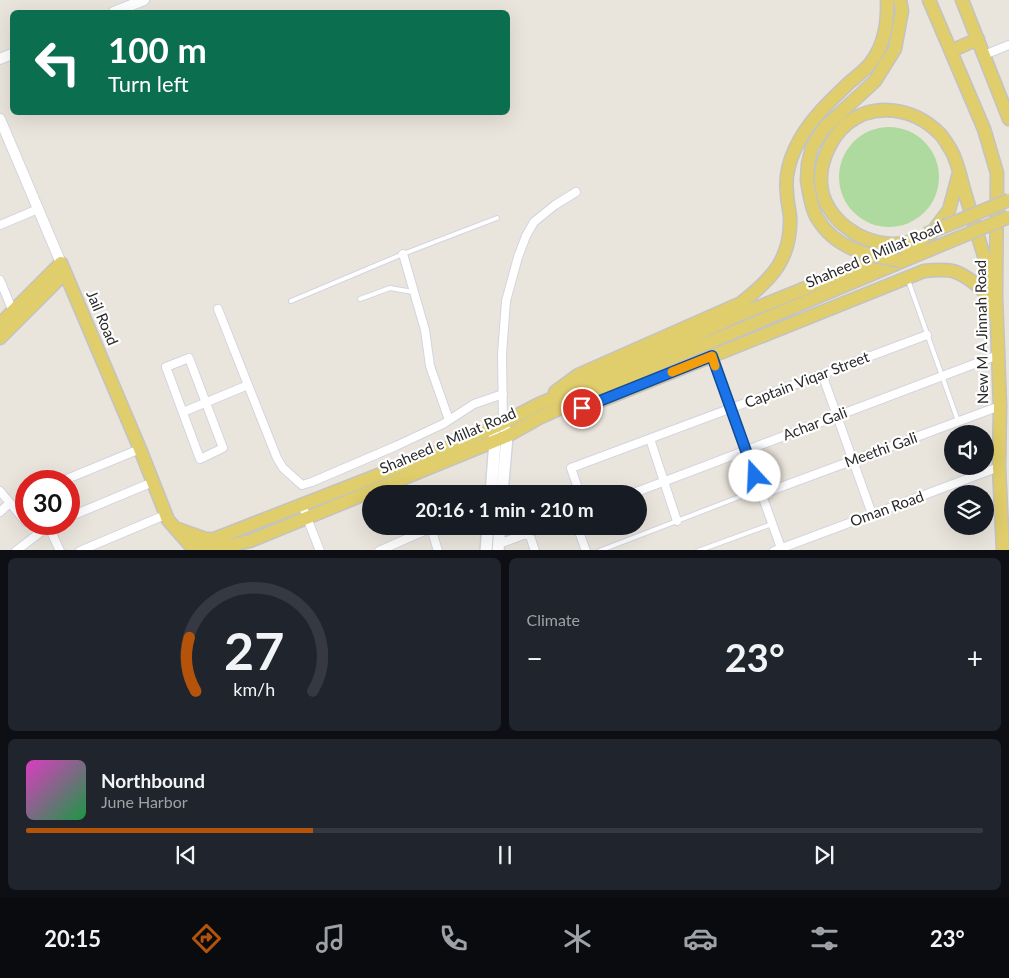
<!DOCTYPE html>
<html lang="en">
<head>
<meta charset="utf-8">
<style>
	:root { --surface:#171b24; --page:#20242c; --text:#f1f3f6; --muted:#9ea1a6; --line:#363941; --accent:#b45309 }
	body { margin:0; font-family:Lato,sans-serif; background:var(--page); color:var(--text); height:100vh; display:flex; flex-direction:column; font-size:19px; white-space:nowrap }
	* { box-sizing:border-box; margin:0 }
	p { font-size:16px; color:var(--muted) }
	.icon { flex:none; width:28px; height:28px; fill:none; stroke:currentColor; stroke-width:2; stroke-linecap:round; stroke-linejoin:round }
	.map { position:relative; height:550px; overflow:hidden }
	.drawer { display:flex; flex-direction:column; gap:8px; padding:8px; background:#0d0f14; flex:1 }
	.drawer>* { flex:none }
	.top-card { position:absolute; left:10px; top:10px; width:500px; height:105px; border-radius:8px; box-shadow:0 5px 20px #0002; background:#0b6e4f; color:#fff; overflow:hidden }
	.fabs { position:absolute; left:944px; top:425px; display:grid; gap:10px }
	.fabs a { display:grid; place-items:center; width:50px; height:50px; border-radius:50%; background:var(--surface); box-shadow:0 5px 20px #0002; font-size:25px }
	.speed { position:absolute; left:15px; top:470px; display:flex; gap:10px; font-size:25px; font-weight:700; text-align:center }
	.speed>* { display:grid; place-content:center; width:65px; height:65px; border-radius:50%; background:var(--surface); box-shadow:0 5px 20px #0002; line-height:1 }
	.speed .limit { border:8px solid #d22; background:#fff; color:#111 }
	.pin { position:absolute; display:grid; place-items:center; width:42px; height:42px; color:#fff; margin:-21px; border:2px solid #fff; border-radius:50%; box-shadow:0 1px 5px #0007 }
	.me { position:absolute; width:55px; margin:-28px; rotate:340deg; stroke-linejoin:round; filter:drop-shadow(0 0 4px #0008) }
	.turn { display:flex; align-items:center; gap:18px; height:105px; padding:0 15px; font-size:22px }
	.turn .icon { width:65px; height:65px; stroke-width:2.5 }
	.turn b { display:block; font-size:35px; line-height:42px }
	.big { font-size:38px; font-weight:700; line-height:1.1 }
	.drawer .card { flex:1; display:flex; flex-direction:column; justify-content:center; gap:8px; min-width:0; padding:0 18px; border-radius:8px; background:var(--page) }
	.drawer .dial { align-items:center; gap:0 }
	.dial svg { height:130px; overflow:visible; fill:none; stroke:var(--line); stroke-width:7; stroke-linecap:round; text-anchor:middle }
	.dial text { fill:var(--text); stroke:none }
	.song { display:flex; align-items:center; gap:15px }
	.cover { width:60px; height:60px; border-radius:8px; background:linear-gradient(135deg,hsl(310 70% 55%),hsl(140 70% 35%)) }
	.played { height:5px; border-radius:2px; background:linear-gradient(90deg,var(--accent) 30%,var(--line) 30%) }
	.keys { display:flex; justify-content:space-around; direction:ltr }
	.heat { display:flex; justify-content:space-between; align-items:center; font-size:28px; direction:ltr }
	.drawer .tiles { flex:1; display:grid; gap:8px; grid-template-columns:1fr 1fr }
	.card:last-child { grid-column:span 2 }
	.trip { position:absolute; left:362px; top:485px; width:285px; height:50px; border-radius:25px; background:var(--surface); box-shadow:0 5px 20px #0002; font-weight:700; line-height:50px; text-align:center }
	.tab-bar { display:flex; height:80px; justify-content:space-around; align-items:center; background:#090b0e; color:var(--muted) }
	.tab-bar .icon { width:35px; height:35px }
	.tab-bar .current { color:var(--accent) }
	.tab-bar b { font-size:22px; color:var(--text) }
	.map>svg:first-child { display:block }
</style>
</head>
<body>
<div class="map">
<svg width="1009" height="551" viewBox="0 0 1009 551">
	<rect width="100%" height="100%" fill="#eae5dc"/>
	<path fill="#afda9f" d="M839 177a50 50 0 1 1 100 0a50 50 0 1 1-100 0Z"/>
	<g fill="none" stroke-linecap="round" stroke-linejoin="round">
		<defs>
			<path id="service" d="M908,280L958,421
				M360,299L390,288L413,292
				M291,301L403,254L497,218
				M599,551L760,489
				M698,551L772,524"/>
			<path id="minor" d="M984,55L1009,45
				M0,225L38,209
				M403,254L425,330L430,366L449,420
				M0,280L14,314
				M712,356L781,548
				M189,358L223,448L200,459L166,367Z
				M822,374L872,514
				M248,385L277,458L283,468L302,485L312,482L396,446L443,424L474,404L503,394
				M183,412L248,385L218,309
				M503,423L502,354L506,301L518,257L526,236L534,222L555,205L576,192
				M650,439L677,521
				M62,481L140,449
				M0,491L26,522
				M580,494L571,468L927,335
				M631,494L998,355
				M762,494L1000,406
				M302,505L320,551
				M0,512L10,503
				M69,517L153,482
				M48,525L60,551
				M577,526L586,551
				M529,533L535,551
				M499,544L547,526
				M16,551L51,524
				M80,551L165,515
				M379,551L431,528L438,551
				M774,551L999,467"/>
			<path id="tertiary" d="M114,12L144,0
				M0,59L12,54
				M0,119L61,263"/>
			<path id="secondary" d="M491,494L495,441L494,433
				M502,494L507,436L503,423
				M486,551L488,526
				M498,551L500,526"/>
			<path id="primary" d="M929,0L984,129L997,173L996,296L1000,406L999,467L1003,551
				M962,0L1009,119
				M951,51L978,39
				M807,180L808,164L812,147L824,128L875,81L895,49L902,11L900,0
				M908,242C889,247 867,242 850,230C838,222 825,207 822,191C817,168 829,138 848,123C875,102 913,108 938,132C943,136 947,144 951,150C958,162 961,180 965,193C974,223 983,254 993,284
				M0,324L61,263L140,449L168,520L189,544L210,550L250,541L507,436L539,418L658,364L929,250
				M0,338L65,273
				M555,392L578,375L741,303C772,279 792,258 790,216C789,208 787,200 787,193C785,178 789,162 795,149C807,122 829,102 850,82C857,76 867,69 872,61C885,43 888,22 887,0
				M578,410L924,271C933,270 944,269 953,271C966,275 984,289 991,301C992,304 993,309 994,313
				M178,529L206,539H214L450,447L503,423L537,405L644,359L734,317L927,239L949,210L959,173"/>
		</defs>
		<use href="#service" stroke="#d2d4e0" stroke-width="6"/>
		<use href="#minor" stroke="#d2d4e0" stroke-width="10"/>
		<use href="#tertiary" stroke="#d2d4e0" stroke-width="12"/>
		<use href="#secondary" stroke="#d2d4e0" stroke-width="14"/>
		<use href="#primary" stroke="#c3c3c3" stroke-width="15"/>
		<use href="#service" stroke="#fff" stroke-width="4"/>
		<use href="#minor" stroke="#fff" stroke-width="8"/>
		<use href="#tertiary" stroke="#fff" stroke-width="10"/>
		<use href="#secondary" stroke="#fff" stroke-width="11"/>
		<use href="#primary" stroke="#e0cd6b" stroke-width="12"/>
		<defs>
			<path id="primary-bridge" d="M807,180C809,192 811,208 817,218C836,250 868,255 901,261
				M926,234L1009,200
				M929,250L1009,217"/>
		</defs>
		<use href="#primary-bridge" stroke="#c3c3c3" stroke-width="15" stroke-linecap="butt"/>
		<use href="#primary-bridge" stroke="#e0cd6b" stroke-width="12"/>
	</g>
	<g fill="none" stroke-linecap="round" stroke-linejoin="round">
		<defs>
			<path id="route" d="M582,408L712,356L755,476"/>
		</defs>
		<use href="#route" stroke="#114b97" stroke-width="12"/>
		<use href="#route" stroke="#1a73e8" stroke-width="9"/>
		<path stroke="#f59e0b" stroke-width="9" d="M672,372L712,356L715,366"/>
	</g>
	<g text-anchor="middle" stroke-width="4.5" stroke-linejoin="round" paint-order="stroke">
		<g font-size="15" fill="#292929" stroke="#fff">
			<text transform="translate(874 255) rotate(-23)" y="5">Shaheed e Millat Road</text>
			<text transform="translate(102 318) rotate(67)" y="5">Jail Road</text>
			<text transform="translate(982 332) rotate(-91)" y="5">New M A Jinnah Road</text>
			<text transform="translate(807 380) rotate(-21)" y="5">Captain Viqar Street</text>
			<text transform="translate(815 424) rotate(-21)" y="5">Achar Gali</text>
			<text transform="translate(448 441) rotate(-23)" y="5">Shaheed e Millat Road</text>
			<text transform="translate(881 450) rotate(-20)" y="5">Meethi Gali</text>
			<text transform="translate(887 509) rotate(-20)" y="5">Oman Road</text>
		</g>
	</g>
</svg>
<div class="fabs">
<a><svg class="icon" aria-label="sound" viewBox="0 0 24 24"><path d="M4 9h4l5-4v14l-5-4H4zM17 9q2 3 0 6"/></svg></a>
<a><svg class="icon" aria-label="layers" viewBox="0 0 24 24"><path d="M12 4l9 5-9 5-9-5zM3 14l9 5 9-5"/></svg></a>
</div>
<div class="speed"><div class="limit">30</div></div>
<div class="pin" style="left:582px;top:408px;background:#d93025"><svg class="icon" aria-label="arrive" viewBox="0 0 24 24"><path d="M6 21V4h12l-3 4 3 4H6"/></svg></div>
<svg class="me" style="left:755px;top:476px" viewBox="-20 -20 40 40"><circle r="19" fill="#fff"/><path d="M0-13L10 11 0 6-10 11z" fill="#1a73e8"/></svg>
<div class="trip">20:16 · 1 min · 210 m</div>
<div class="top-card">
<div class="turn"><svg class="icon" aria-label="left" viewBox="0 0 24 24"><path d="M17 20v-9H6M10 6l-5 5 5 5"/></svg><div><b>100 m</b>Turn left</div></div>
</div>
</div>
<section class="drawer">
<div class="tiles">
<div class="card dial"><svg viewBox="0 0 100 80">
<path d="M14 69A42 42 0 1 1 86 69"/>
<path d="M14 69A42 42 0 0 1 10 36" stroke="#b45309"/>
<text x="50" y="56" font-size="32" font-weight="700">27</text>
<text x="50" y="72" font-size="11">km/h</text>
</svg></div>
<div class="card"><p>Climate</p>
<div class="heat"><a>−</a><b class="big">23°</b><a>+</a></div>
</div>
<div class="card">
<div class="song"><i class="cover"></i><div><b>Northbound</b><p>June Harbor</p></div></div>
<div class="played"></div>
<div class="keys"><svg class="icon" aria-label="previous" viewBox="0 0 24 24"><path d="M18 5L8 12l10 7zM5 5v14"/></svg><svg class="icon" aria-label="pause" viewBox="0 0 24 24"><path d="M8 5v14M16 5v14"/></svg><svg class="icon" aria-label="next" viewBox="0 0 24 24"><path d="M6 5l10 7-10 7zM19 5v14"/></svg></div>
</div>
</div>
</section>
<nav class="tab-bar">
<b>20:15</b>
<svg class="icon current" aria-label="directions" viewBox="0 0 24 24"><path d="M12 3l9 9-9 9-9-9zM9 14v-3h6M13 9l2 2-2 2"/></svg>
<svg class="icon" aria-label="music" viewBox="0 0 24 24"><path d="M9 18V5l10-2v13"/><circle cx="6" cy="18" r="3"/><circle cx="16" cy="16" r="3"/></svg>
<svg class="icon" aria-label="phone" viewBox="0 0 24 24"><path d="M5 4h4l2 5-3 2q2 4 5 5l2-3 5 2v4C11 20 4 13 5 4z"/></svg>
<svg class="icon" aria-label="climate" viewBox="0 0 24 24"><path d="M12 3v18M4 7l16 10M4 17L20 7"/></svg>
<svg class="icon" aria-label="car" viewBox="0 0 24 24"><path d="M5 17H2v-5l4-1 3-4h7l3 4 3 1v5h-3M9 17h6M6 11h13"/><circle cx="7" cy="17" r="2"/><circle cx="17" cy="17" r="2"/></svg>
<svg class="icon" aria-label="filters" viewBox="0 0 24 24"><path d="M4 7h16M4 17h16"/><circle cx="9" cy="7" r="2"/><circle cx="15" cy="17" r="2"/></svg>
<b>23°</b>
</nav>
</body>
</html>
